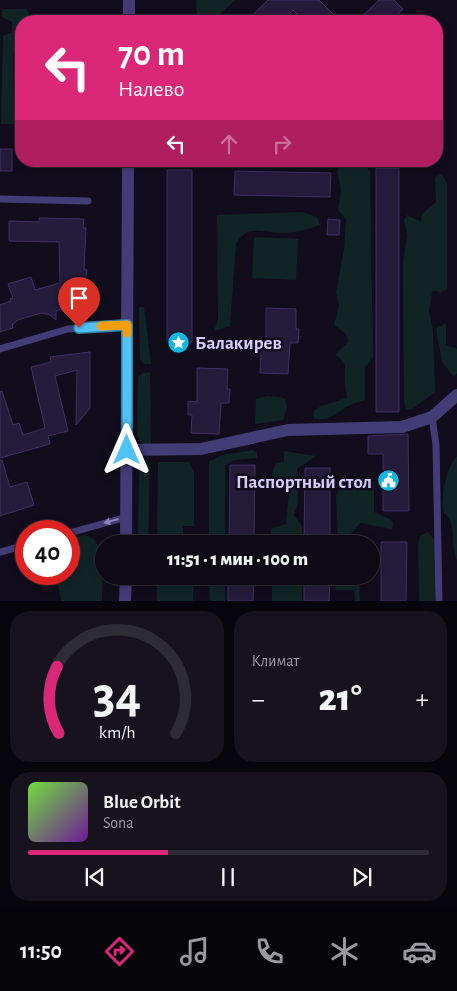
<!DOCTYPE html>
<html lang="ru">
<head>
<meta charset="utf-8">
<style>
	:root { --surface:#0d0a15; --page:#16131e; --text:#f1f3f6; --muted:#9a9aa0; --line:#2d2b34; --accent:#db2777 }
	body { margin:0; font-family:"Alegreya Sans",sans-serif; background:var(--page); color:var(--text); height:100vh; display:flex; flex-direction:column; font-size:19px; white-space:nowrap }
	* { box-sizing:border-box; margin:0 }
	p { font-size:16px; color:var(--muted) }
	.icon { flex:none; width:28px; height:28px; fill:none; stroke:currentColor; stroke-width:2; stroke-linecap:round; stroke-linejoin:round }
	.map { position:relative; height:601px; overflow:hidden }
	.sheet { display:flex; flex-direction:column; gap:10px; padding:10px; background:#07060c; flex:1 }
	.sheet>* { flex:none }
	.banner { position:absolute; left:15px; top:15px; width:428px; height:152px; border-radius:20px; box-shadow:0 2px 8px #0003,0 0 0 1px var(--line); background:#db2777; color:#fff; overflow:hidden }
	.speed { position:absolute; left:15px; top:520px; display:flex; gap:10px; font-size:25px; font-weight:700; text-align:center }
	.speed>* { display:grid; place-content:center; width:65px; height:65px; border-radius:50%; background:var(--surface); box-shadow:0 2px 8px #0003,0 0 0 1px var(--line); line-height:1 }
	.speed .limit { border:8px solid #d22; background:#fff; color:#111 }
	.pin { position:absolute; display:grid; place-items:center; width:42px; height:42px; color:#fff; margin:-51px -21px; border-radius:50% 50% 50% 0; rotate:-45deg; box-shadow:0 0 5px #0007 }
	.pin .icon { rotate:45deg }
	.me { position:absolute; width:55px; margin:-28px; rotate:0deg; stroke-linejoin:round; filter:drop-shadow(0 0 4px #0008) }
	.turn { display:flex; align-items:center; gap:18px; height:105px; padding:0 20px; font-size:22px }
	.turn .icon { width:65px; height:65px; stroke-width:2.5 }
	.turn b { display:block; font-size:35px; line-height:42px }
	.lanes { display:flex; align-items:center; height:48px; padding:0 20px; background:#0003; justify-content:center; gap:25px; direction:ltr }
	.lanes .off { opacity:.35 }
	.big { font-size:38px; font-weight:800; line-height:1.1 }
	.sheet .card { flex:1; display:flex; flex-direction:column; justify-content:center; gap:8px; min-width:0; padding:0 18px; border-radius:20px; background:var(--page) }
	.sheet .dial { align-items:center; gap:0 }
	.dial svg { height:130px; overflow:visible; fill:none; stroke:var(--line); stroke-width:7; stroke-linecap:round; text-anchor:middle }
	.dial text { fill:var(--text); stroke:none }
	.song { display:flex; align-items:center; gap:15px }
	.cover { width:60px; height:60px; border-radius:8px; background:linear-gradient(135deg,hsl(100 70% 55%),hsl(280 70% 35%)) }
	.played { height:5px; border-radius:2px; background:linear-gradient(90deg,var(--accent) 35%,var(--line) 35%) }
	.keys { display:flex; justify-content:space-around; direction:ltr }
	.heat { display:flex; justify-content:space-between; align-items:center; font-size:28px; direction:ltr }
	.sheet .tiles { flex:1; display:grid; gap:10px; grid-template-columns:1fr 1fr }
	.card:last-child { grid-column:span 2 }
	.trip { position:absolute; left:95px; top:535px; width:285px; height:50px; border-radius:25px; background:var(--surface); box-shadow:0 2px 8px #0003,0 0 0 1px var(--line); font-weight:800; line-height:50px; text-align:center }
	.menu { display:flex; height:80px; justify-content:space-around; align-items:center; background:#050408; color:var(--muted) }
	.menu .icon { width:35px; height:35px }
	.menu .active { color:var(--accent) }
	.menu b { font-size:22px; color:var(--text) }
	.map>svg:first-child { display:block }
</style>
</head>
<body>
<div class="map">
<svg width="457" height="601" viewBox="0 0 457 601">
	<rect width="100%" height="100%" fill="#110d1c"/>
	<path fill="#112425" d="M196,0H235L213,21H197Z
		M2,9H26L34,21H21V53L13,55L14,124H1L3,36L12,32V22L2,17Z
		M436,29L443,33L440,140L436,151Z
		M355,165L366,167L370,171L373,358L365,367V400C359,402 351,404 346,407C335,415 328,422 314,418V411L321,406L347,398L345,384V365L336,354L349,341L345,333L334,325L339,306L336,293L344,249L346,219L338,210L341,190L337,170L339,168Z
		M442,174L447,184V289L440,293L436,291L432,292L429,311L433,330L435,392L412,409L406,410L404,401L403,264L407,235L404,220L407,215L421,222L422,214L436,202L435,177Z
		M302,212L317,217L320,225C309,229 296,233 285,233C266,234 247,222 236,244L230,326L214,331L218,319L217,215Z
		M254,237L298,239L296,280L252,278Z
		M139,307H144L151,364H144L140,359Z
		M446,323V345L457,349V373L454,377L442,362L436,329Z
		M150,372L151,448L144,447L137,436L138,377L143,373Z
		M267,396L280,397L285,399L287,407L283,420L255,424L256,399Z
		M253,450L257,453V458L234,460L225,465V544H209V462L219,456Z
		M284,451L316,456L297,469L298,503L294,515L302,526V544H271V529L286,524L290,482L274,481L272,473L276,463L284,462Z
		M457,456V561C450,543 457,523 444,513C440,497 446,468 457,456Z
		M150,460L148,544H138L139,466Z
		M158,462H189L194,473V526H183V544H157Z
		M345,481L353,487V481H374V512L391,520L393,524L392,529L360,523L350,535L354,536L357,544H338L336,495Z
		M428,532L436,541L435,601H419L418,543L420,536Z
		M85,535L95,540L103,556L102,601H61L56,574H69V539Z
		M157,576H194L193,601H157Z
		M209,576H225V601H210Z
		M272,576H302V601H272Z
		M336,576H359L360,601H355L354,590H335Z"/>
	<path fill="#251b3b" stroke="#3f2f65" d="M268,0H319L340,21H304L293,10L282,21H246Z
		M379,0H394L403,9L391,21H357Z
		M0,149H12V171H0Z
		M376,168H399V412H376Z
		M167,170H192V342H167Z
		M235,171L331,173L330,197L234,195Z
		M39,218L84,219L83,228H86L84,269L87,270L82,300L63,305L62,309L56,311V320L50,315L41,313L18,320L12,325L13,328L0,332V305L11,301L10,299L13,298L8,284L31,277L35,290L60,283L59,242L9,241V221L39,222Z
		M328,219L340,220L339,235H327Z
		M266,308L296,309V329H299L298,343H290L288,374L260,373L261,355H257V341L266,342Z
		M90,352V408L76,425L77,370L55,376L68,431L48,436L50,444L0,458V392L2,391L13,425L19,423L23,435L45,428L31,367L51,362L50,357Z
		M197,368L228,369L227,389H230L229,403H221L219,434L191,433L192,415H188V401L197,402Z
		M408,434L409,511H383V454H368V436Z
		M0,460H2L10,487L27,482L34,505L0,516Z
		M230,465H255L254,544H229Z
		M305,468H330V544H304Z
		M381,542H407L406,601H381Z
		M228,576H254L253,601H228Z
		M304,576H330L329,601H304Z"/>
	<g fill="none" stroke-linecap="round" stroke-linejoin="round">
		<path stroke="#443c77" stroke-width="7" d="M0,199L88,201
			M0,349L68,329L127,325
			M432,417L436,445L439,601
			M69,533L127,517
			M0,552L26,545"/>
		<path stroke="#443c77" stroke-width="12" d="M127,450L201,449L288,430L402,427L432,417L457,395"/>
		<path stroke="#443c77" stroke-width="12" d="M129,21V0
			M126,544L128,161
			M125,601L126,576"/>
	</g>
	<defs><path id="oneway-solid" d="M-6-.8H1V-3.2L6.5 0L1 3.2V.8H-6Z" transform="scale(1.25)"/></defs>
	<use fill="#8d84b9" href="#oneway-solid" transform="translate(111 521) rotate(164)"/>
	<g fill="none" stroke-linecap="round" stroke-linejoin="round">
		<defs>
			<path id="route" d="M79,328L127,325V450"/>
		</defs>
		<use href="#route" stroke="#337fa1" stroke-width="12"/>
		<use href="#route" stroke="#4fc3f7" stroke-width="9"/>
		<path stroke="#f59e0b" stroke-width="9" d="M101,326L127,325V333"/>
	</g>
	<defs>
		<symbol id="sight-disc" viewBox="-11 -11 22 22"><circle r="9.5" fill="#13b6e0" stroke="#110d1c"/><path d="M0-6L1.8-2.2L6-1.7L2.9 1.2L3.7 5.4L0 3.3L-3.7 5.4L-2.9 1.2L-6-1.7L-1.8-2.2Z" fill="#fff"/></symbol>
		<symbol id="civic-disc" viewBox="-11 -11 22 22"><circle r="9.5" fill="#13b6e0" stroke="#110d1c"/><path d="M-.6-6.5H3V-4.5H.6V-3L4-1V1h2V6H-6V1h2V-1L-.6-3ZM-1.2 2.5V6h2.4V2.5Z" fill="#fff"/></symbol>
	</defs>
	<g fill-rule="evenodd">
		<use href="#sight-disc" x="166" y="330" width="25" height="25"/>
		<use href="#civic-disc" x="376" y="468" width="25" height="25"/>
	</g>
	<g text-anchor="middle" stroke-width="5" stroke-linejoin="round" paint-order="stroke">
		<g font-size="19" font-weight="bold" fill="#d6ccfb" stroke="#110d1c" text-anchor="start">
			<text x="195" y="349">Балакирев</text>
			<text x="372" y="488" text-anchor="end">Паспортный стол</text>
		</g>
	</g>
</svg>
<div class="speed"><div class="limit">40</div></div>
<div class="pin" style="left:79px;top:328px;background:#d93025"><svg class="icon" aria-label="arrive" viewBox="0 0 24 24"><path d="M6 21V4h12l-3 4 3 4H6"/></svg></div>
<svg class="me" style="left:127px;top:450px" viewBox="-20 -20 40 40"><path d="M0-17L14 15 0 8-14 15z" fill="#4fc3f7" stroke="#fff" stroke-width="4"/></svg>
<div class="trip">11:51 · 1 мин · 100 m</div>
<div class="banner">
<div class="turn"><svg class="icon" aria-label="left" viewBox="0 0 24 24"><path d="M17 20v-9H6M10 6l-5 5 5 5"/></svg><div><b>70 m</b>Налево</div></div>
<div class="lanes"><svg class="icon" aria-label="left" viewBox="0 0 24 24"><path d="M17 20v-9H6M10 6l-5 5 5 5"/></svg><svg class="icon off" aria-label="ahead" viewBox="0 0 24 24"><path d="M12 20V5M6 11l6-6 6 6"/></svg><svg class="icon off" aria-label="right" viewBox="0 0 24 24"><path d="M7 20v-9h11M14 6l5 5-5 5"/></svg></div>
</div>
</div>
<section class="sheet">
<div class="tiles">
<div class="card dial"><svg viewBox="0 0 100 80">
<path d="M14 69A42 42 0 1 1 86 69"/>
<path d="M14 69A42 42 0 0 1 13 28" stroke="#db2777"/>
<text x="50" y="56" font-size="32" font-weight="700">34</text>
<text x="50" y="72" font-size="11">km/h</text>
</svg></div>
<div class="card"><p>Климат</p>
<div class="heat"><a>−</a><b class="big">21°</b><a>+</a></div>
</div>
<div class="card">
<div class="song"><i class="cover"></i><div><b>Blue Orbit</b><p>Sona</p></div></div>
<div class="played"></div>
<div class="keys"><svg class="icon" aria-label="previous" viewBox="0 0 24 24"><path d="M18 5L8 12l10 7zM5 5v14"/></svg><svg class="icon" aria-label="pause" viewBox="0 0 24 24"><path d="M8 5v14M16 5v14"/></svg><svg class="icon" aria-label="next" viewBox="0 0 24 24"><path d="M6 5l10 7-10 7zM19 5v14"/></svg></div>
</div>
</div>
</section>
<nav class="menu">
<b>11:50</b>
<svg class="icon active" aria-label="directions" viewBox="0 0 24 24"><path d="M12 3l9 9-9 9-9-9zM9 14v-3h6M13 9l2 2-2 2"/></svg>
<svg class="icon" aria-label="music" viewBox="0 0 24 24"><path d="M9 18V5l10-2v13"/><circle cx="6" cy="18" r="3"/><circle cx="16" cy="16" r="3"/></svg>
<svg class="icon" aria-label="phone" viewBox="0 0 24 24"><path d="M5 4h4l2 5-3 2q2 4 5 5l2-3 5 2v4C11 20 4 13 5 4z"/></svg>
<svg class="icon" aria-label="climate" viewBox="0 0 24 24"><path d="M12 3v18M4 7l16 10M4 17L20 7"/></svg>
<svg class="icon" aria-label="car" viewBox="0 0 24 24"><path d="M5 17H2v-5l4-1 3-4h7l3 4 3 1v5h-3M9 17h6M6 11h13"/><circle cx="7" cy="17" r="2"/><circle cx="17" cy="17" r="2"/></svg>
</nav>
</body>
</html>
